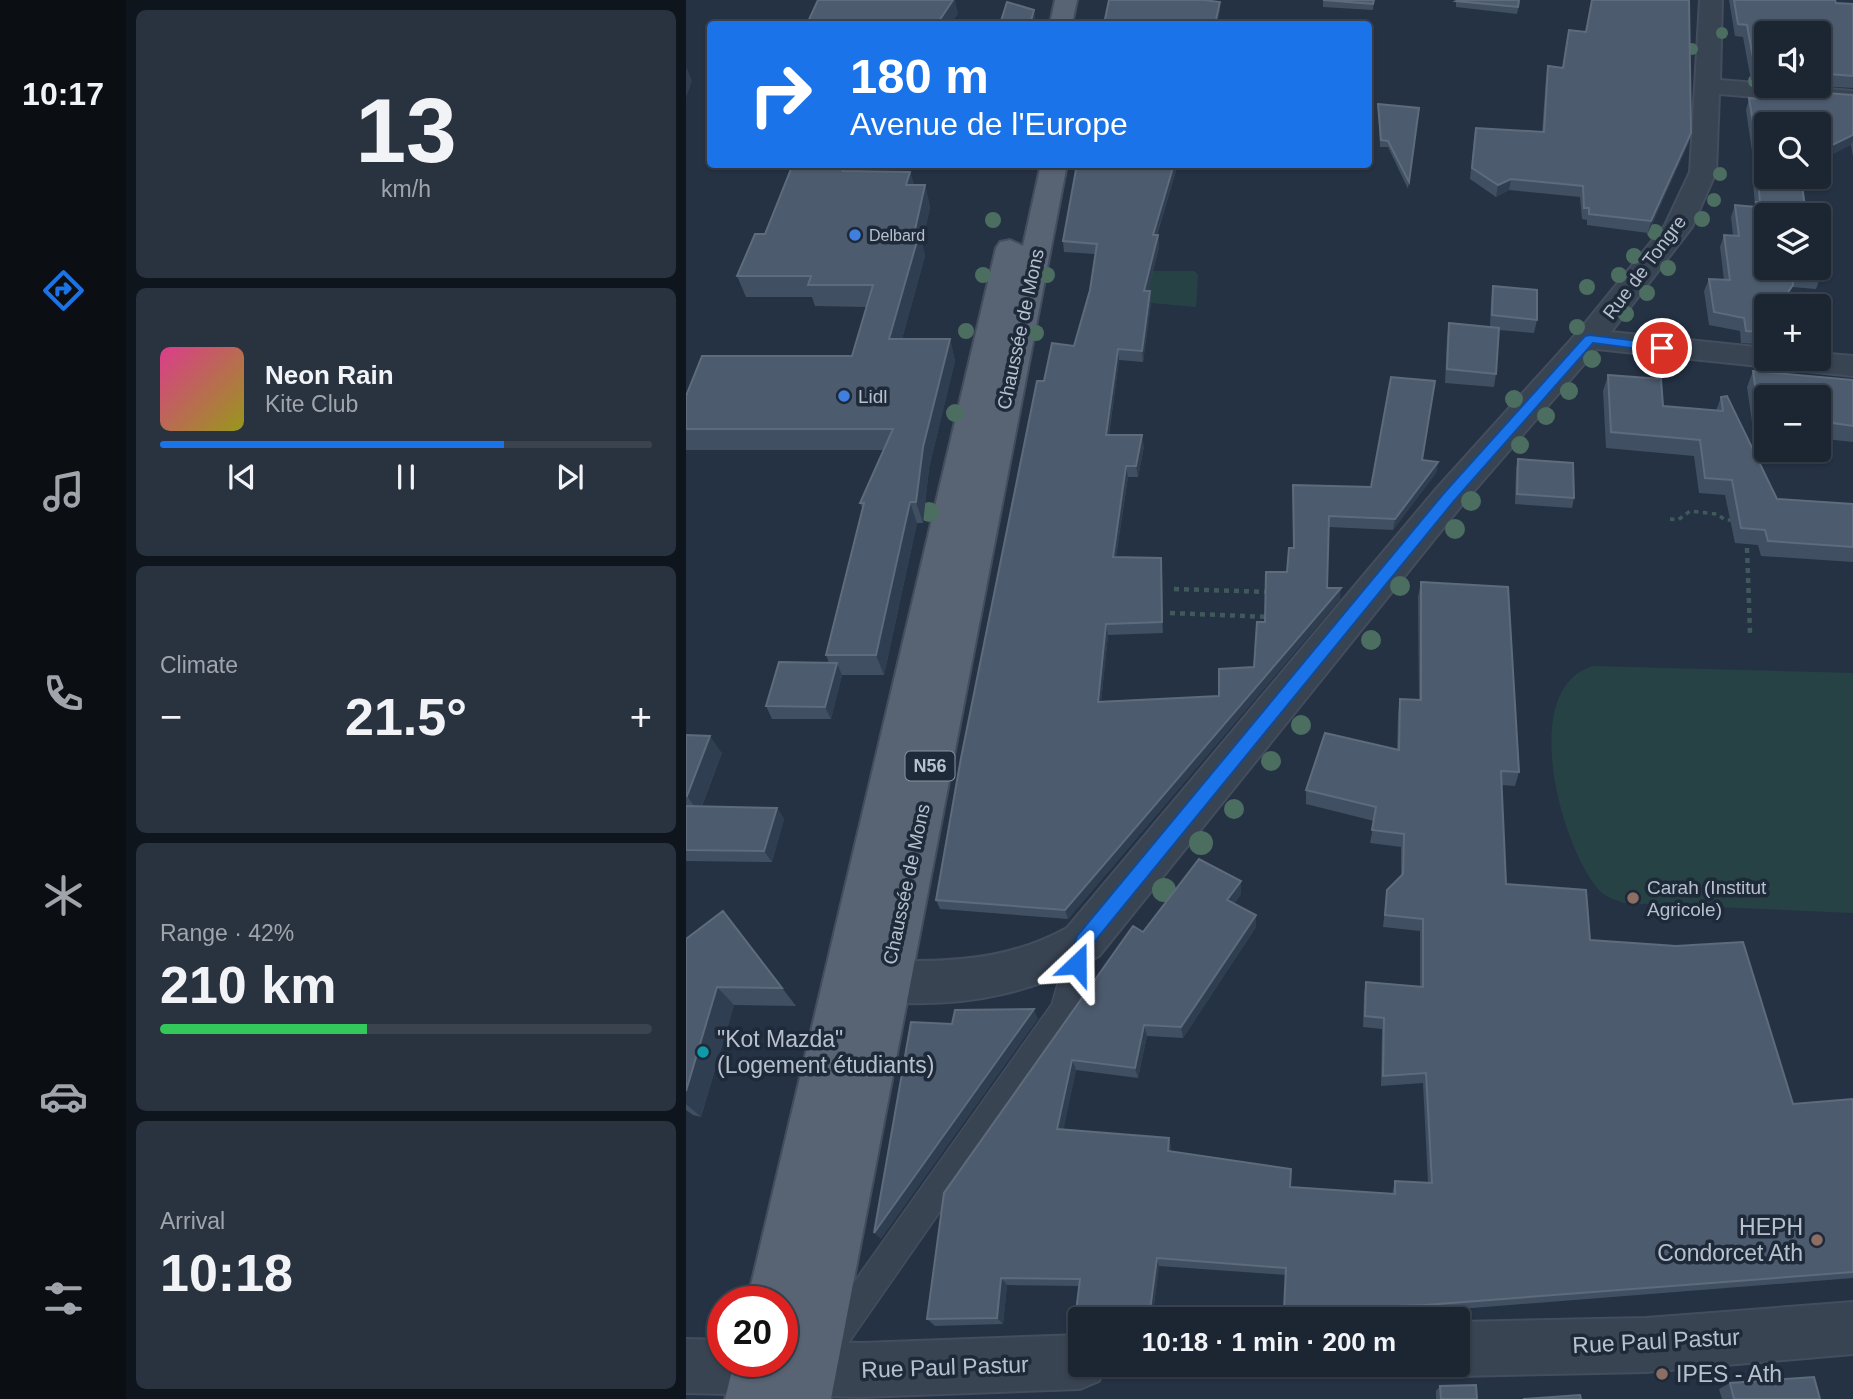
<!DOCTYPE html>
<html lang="en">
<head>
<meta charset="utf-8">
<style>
	:root { --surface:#1c2633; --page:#29323f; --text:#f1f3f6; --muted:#a0a5ac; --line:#3a434e; --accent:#1a73e8 }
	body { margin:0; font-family:Arial,sans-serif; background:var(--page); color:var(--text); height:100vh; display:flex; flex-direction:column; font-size:26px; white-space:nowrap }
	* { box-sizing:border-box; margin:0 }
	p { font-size:23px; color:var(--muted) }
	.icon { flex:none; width:38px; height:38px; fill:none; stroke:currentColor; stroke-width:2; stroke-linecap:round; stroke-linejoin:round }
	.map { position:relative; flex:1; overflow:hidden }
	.details { display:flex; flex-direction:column; gap:10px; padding:10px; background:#0f151c; width:560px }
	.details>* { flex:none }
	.top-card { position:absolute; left:21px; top:21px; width:665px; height:147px; border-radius:7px; box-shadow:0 2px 5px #0004,0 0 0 2px var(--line); background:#1a73e8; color:#fff; overflow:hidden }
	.fabs { position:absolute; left:1068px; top:21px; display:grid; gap:14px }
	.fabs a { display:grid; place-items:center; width:77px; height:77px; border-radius:7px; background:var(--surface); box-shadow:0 2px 5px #0004,0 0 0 2px var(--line); font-size:35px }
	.speed { position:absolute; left:21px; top:1286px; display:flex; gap:14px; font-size:35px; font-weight:700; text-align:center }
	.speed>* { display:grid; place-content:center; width:91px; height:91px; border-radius:50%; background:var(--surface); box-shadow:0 2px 5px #0004,0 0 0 2px var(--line); line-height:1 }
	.speed .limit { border:10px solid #d22; background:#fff; color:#111 }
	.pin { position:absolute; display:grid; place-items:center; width:60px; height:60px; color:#fff; margin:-30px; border:4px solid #fff; border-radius:50%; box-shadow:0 2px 7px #0007 }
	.me { position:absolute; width:77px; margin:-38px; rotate:23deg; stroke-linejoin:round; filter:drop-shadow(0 0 5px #0008) }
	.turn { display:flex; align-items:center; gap:24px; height:147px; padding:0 28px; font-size:32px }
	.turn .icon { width:91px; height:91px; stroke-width:2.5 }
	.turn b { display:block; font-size:49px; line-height:60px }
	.big { font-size:52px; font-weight:800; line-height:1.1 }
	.details .widget { flex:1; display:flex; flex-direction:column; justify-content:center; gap:10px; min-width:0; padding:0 24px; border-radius:10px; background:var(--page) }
	.details .dial { align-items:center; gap:0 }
	.dial b { font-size:91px; line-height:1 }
	.song { display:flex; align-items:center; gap:21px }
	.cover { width:84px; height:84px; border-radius:10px; background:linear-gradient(135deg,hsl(330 70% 55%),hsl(60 70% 35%)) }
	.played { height:7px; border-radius:4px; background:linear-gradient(90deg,var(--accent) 70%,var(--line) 70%) }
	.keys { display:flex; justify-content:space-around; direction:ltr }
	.heat { display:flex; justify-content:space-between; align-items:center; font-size:38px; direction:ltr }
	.charge { height:10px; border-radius:5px; background:linear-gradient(90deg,#34c759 42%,var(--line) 0) }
	.trip { position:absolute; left:382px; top:1307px; width:402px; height:70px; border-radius:7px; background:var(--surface); box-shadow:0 2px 5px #0004,0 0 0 2px var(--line); font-weight:800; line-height:70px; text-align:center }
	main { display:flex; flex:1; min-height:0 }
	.menu { display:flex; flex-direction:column; width:126px; justify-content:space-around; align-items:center; background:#0b0f14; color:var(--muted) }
	.menu .icon { width:49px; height:49px }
	.menu .selected { color:var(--accent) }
	.menu b { font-size:32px; color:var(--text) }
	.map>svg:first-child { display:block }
</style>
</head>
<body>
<main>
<nav class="menu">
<b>10:17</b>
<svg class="icon selected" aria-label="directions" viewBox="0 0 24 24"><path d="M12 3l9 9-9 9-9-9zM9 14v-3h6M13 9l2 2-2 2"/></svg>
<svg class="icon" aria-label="music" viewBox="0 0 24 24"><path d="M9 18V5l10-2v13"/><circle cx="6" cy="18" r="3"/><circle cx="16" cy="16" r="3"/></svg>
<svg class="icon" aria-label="phone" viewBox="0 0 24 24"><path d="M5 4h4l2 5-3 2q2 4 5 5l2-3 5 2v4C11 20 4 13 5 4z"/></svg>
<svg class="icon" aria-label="climate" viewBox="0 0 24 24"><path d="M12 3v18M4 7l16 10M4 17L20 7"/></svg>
<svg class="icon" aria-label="car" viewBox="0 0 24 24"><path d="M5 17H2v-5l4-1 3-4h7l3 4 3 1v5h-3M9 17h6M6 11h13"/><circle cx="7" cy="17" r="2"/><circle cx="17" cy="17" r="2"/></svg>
<svg class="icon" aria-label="filters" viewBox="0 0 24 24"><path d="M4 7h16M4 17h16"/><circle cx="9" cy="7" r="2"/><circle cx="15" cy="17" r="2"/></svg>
</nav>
<section class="details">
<div class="widget dial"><b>13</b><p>km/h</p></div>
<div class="widget">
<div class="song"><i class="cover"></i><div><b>Neon Rain</b><p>Kite Club</p></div></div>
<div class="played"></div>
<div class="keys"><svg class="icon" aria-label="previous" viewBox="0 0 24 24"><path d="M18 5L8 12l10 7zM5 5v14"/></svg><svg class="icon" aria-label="pause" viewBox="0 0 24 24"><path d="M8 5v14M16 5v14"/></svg><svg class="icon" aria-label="next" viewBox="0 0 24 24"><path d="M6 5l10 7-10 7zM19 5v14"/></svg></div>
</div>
<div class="widget"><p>Climate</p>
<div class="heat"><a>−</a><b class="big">21.5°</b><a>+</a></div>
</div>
<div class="widget"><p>Range · 42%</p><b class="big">210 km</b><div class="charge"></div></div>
<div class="widget"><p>Arrival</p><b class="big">10:18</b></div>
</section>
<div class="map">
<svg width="1167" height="1399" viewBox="0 0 1167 1399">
	<rect width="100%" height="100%" fill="#253244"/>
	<path fill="#274245" d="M459,271H508L512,275L510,307L455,302Z
		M907,666L1167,673V913L938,903C930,900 920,897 914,891C875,849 831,688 907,666Z"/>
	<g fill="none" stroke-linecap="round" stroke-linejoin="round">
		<defs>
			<path id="lane" d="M397,930L406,934L410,942L388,1019L154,1355L143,1360L132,1355L127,1344L132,1333L366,1004L384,942L388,934Z"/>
			<path id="street" d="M1014,0H1036L1034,80L1167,91V105L1033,94L1030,172L1006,227L925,332L1080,348V359H1132V353L1167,356V376L911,349L775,506L413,956C352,991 290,1005 220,1003C198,1003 177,1003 156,995L150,980L156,965C180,956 205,961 231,961C285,961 334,954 381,928L751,488L892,332L979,225L1004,172Z
				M1167,1302V1354L960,1372L772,1376L752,1365H772V1322L960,1318Z
				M394,1335V1365H420L413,1381L394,1389L176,1397L0,1393V1339L37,1340V1362H96V1341L176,1343Z"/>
			<path id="primary" d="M369,0H391L386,24H364Z
				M355,164H381L145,1399H39L48,1362H96V1349L100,1357L109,1312L105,1320L96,1324V1302H61L310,248L314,242L324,240L337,246Z"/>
		</defs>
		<use href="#lane" stroke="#434d5d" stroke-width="3"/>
		<use href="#street" stroke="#434d5d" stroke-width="4"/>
		<use href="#primary" stroke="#434d5d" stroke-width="4"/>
		<path stroke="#405a5c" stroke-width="3.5" stroke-dasharray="4.5 4.5" stroke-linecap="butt" d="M984,519L992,520L1004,511L1031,514L1039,520H1047
			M1061,539V550"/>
		<path stroke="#405a5c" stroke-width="4.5" stroke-dasharray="5 5" stroke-linecap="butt" d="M1061,548L1064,633
			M488,589L585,592
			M484,613L584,617"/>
		<use href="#lane" fill="#394453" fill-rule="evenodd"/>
		<use href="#street" fill="#394453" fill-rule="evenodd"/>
		<use href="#primary" fill="#586373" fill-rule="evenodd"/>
	</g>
	<g fill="#4c6e61">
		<circle cx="1036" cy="33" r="6"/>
		<circle cx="1006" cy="49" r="6"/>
		<circle cx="1069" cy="81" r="7"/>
		<circle cx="1034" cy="174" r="7"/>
		<circle cx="1028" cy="200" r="7"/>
		<circle cx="1016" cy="219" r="8"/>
		<circle cx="307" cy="220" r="8"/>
		<circle cx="969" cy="232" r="8"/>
		<circle cx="948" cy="256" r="8"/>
		<circle cx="982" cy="268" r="8"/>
		<circle cx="297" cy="275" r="8"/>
		<circle cx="361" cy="275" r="8"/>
		<circle cx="933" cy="275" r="8"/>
		<circle cx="901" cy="287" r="8"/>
		<circle cx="961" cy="293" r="8"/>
		<circle cx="940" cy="314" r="8"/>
		<circle cx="891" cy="327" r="8"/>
		<circle cx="280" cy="331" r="8"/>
		<circle cx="350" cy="333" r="8"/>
		<circle cx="906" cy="359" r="9"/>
		<circle cx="883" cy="391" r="9"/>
		<circle cx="828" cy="399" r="9"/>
		<circle cx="269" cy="413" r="9"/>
		<circle cx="860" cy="416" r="9"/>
		<circle cx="834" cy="445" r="9"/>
		<circle cx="785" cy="501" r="10"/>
		<circle cx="243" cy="512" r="10"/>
		<circle cx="769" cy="529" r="10"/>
		<circle cx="714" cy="586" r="10"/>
		<circle cx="685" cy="640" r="10"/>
		<circle cx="615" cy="725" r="10"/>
		<circle cx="585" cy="761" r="10"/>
		<circle cx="548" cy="809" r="10"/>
		<circle cx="515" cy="843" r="12"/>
		<circle cx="478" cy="890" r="12"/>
	</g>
	<path fill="#404f62" d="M637,0H688L687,10L637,7Z
		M834,0L831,14L770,7V1Z
		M1043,0H1149L1150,3L1167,4V88L1132,86V33H1080V81L1065,80L1057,37L1049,36Z
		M862,66L1005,133L1002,144L962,233L901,225V220L896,219L894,197L823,190L810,197L784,179L788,139L856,132L860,78Z
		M1073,88L1167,95V157L1165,145L1080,124L1120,211L1135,276L1130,289L1106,287L1102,297L1096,306H1080V330L1070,344L1055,343L1054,331L1023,325L1018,291L1023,279L1038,280L1034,247L1038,235L1047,236L1045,217L1049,205L1068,207L1069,205L1066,171L1068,165L1060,110L1063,98H1069Z
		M692,104L733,108L722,189L702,147H694Z
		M391,164H492L471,235H472L473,247L462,291H464L465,303L457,362L433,360L423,435L458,446L452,477H442L430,557L475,558L476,569L477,633L422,635L415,701L533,696L568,667L579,622L601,572L607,548V485L685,487L737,460L752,462L750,473L707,530L643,527L641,588L654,599L382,919L254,909L250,900L358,381L388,346L404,290L409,254L378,252L377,241Z
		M172,168L171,171L224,172L228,185H239L244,207L236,244L239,256L216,339H264L269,361L243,468L237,523H231L198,675H156L145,719H86L80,706L143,663L140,655L177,509L174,503L197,450H0V396L166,356L181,307L129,306L126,297H60L51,276L79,234Z
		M807,286L851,320L848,333L813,330L810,374L808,387L759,383L761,337L763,323L804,327L805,300Z
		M1067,371L1167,380V442L1140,439L1138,429L1132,428V397H1080V424L1066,422L1061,387Z
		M922,375L977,406L1030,411L1035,397L1091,499L1167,504V562L1075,556L1072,545L1049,543L1039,495L1013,493L1008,456L920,448L917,391Z
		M832,459L888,498L886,508L829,504L830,469Z
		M735,582L833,772L829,786L815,785L820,884L904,940L1107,1104L1167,1099V1278L736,1312L598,1316L600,1275L473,1266L466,1320H394L393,1326L389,1320L393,1286L321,1285L317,1324L249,1326L241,1319L457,932L555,881V894L548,904L570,915V927L497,1038L461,1036L452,1078L390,1070L377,1129L485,1147V1151L604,1187L706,1194L709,1181L742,1183L737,1083L695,1086L696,1029L677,1027L678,993L680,982L734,986V931L697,927L701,890L715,876V847L684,843L688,821L620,804V790L711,750L712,713L714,699L733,700L732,597Z
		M0,735L36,753L16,806L91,808L98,819L86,862L0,861Z
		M37,911L110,1006L48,1005L15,1117L7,1115L0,1110V939Z
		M1044,1383L1134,1399H1036L1033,1389Z
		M754,1386L791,1399H750V1391Z"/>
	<path fill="#303e51" d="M267,0H269L272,14L265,24H251Z
		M534,2V12L531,24H529Z
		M348,10L350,22L349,24H344Z
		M1,68L6,81L0,98V71Z
		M1005,133L1002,144L962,233L965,221Z
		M1167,135V140L1165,145L1132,162V152Z
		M160,164H171L172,168L164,192L157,171Z
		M488,164H492L467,246V235Z
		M224,172L230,193L220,185Z
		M825,179L823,190L810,197L812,185Z
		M239,185L244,207L236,244L239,256L210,361L203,339Z
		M472,235L473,247L459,302L458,291Z
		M1107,285L1102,297L1096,306H1092Z
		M464,291L465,303L457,362L456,351Z
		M1080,325V330L1070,344L1075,332Z
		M264,339L269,361L243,468L237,523L230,502L237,447Z
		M432,349L433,360L421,446L420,435Z
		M456,435L458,446L452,477L450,466Z
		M752,462L750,473L707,530L709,519Z
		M440,466L442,477L428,568L427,557Z
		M224,502L231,523L198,675L190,655Z
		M475,558L476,569L477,633L476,622Z
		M655,588L654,599L382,919L379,910Z
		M420,624L422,635L414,712L412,702Z
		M151,663L156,675L145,719L139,707Z
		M24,736L36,753L13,813L1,796Z
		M91,808L98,819L86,862L78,851Z
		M555,881V894L542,913L541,900Z
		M570,915V927L497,1038L495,1027Z
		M31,987L48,1005L15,1117L0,1104V1091Z
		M348,1009L352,1019L195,1239L188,1233Z
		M458,1025L461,1036L452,1078L449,1068Z
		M386,1060L390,1070L376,1138L371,1129Z
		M483,1138L485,1147L484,1160L482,1151Z
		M471,1258L473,1266L466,1320H464L463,1317Z
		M315,1278L321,1285L317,1324L311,1318Z"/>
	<path fill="#4d5b6e" stroke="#5d6b7c" stroke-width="2" d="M132,0H267L251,24H121Z
		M423,0H517L534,2L529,24H418Z
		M637,0H688L687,4Z
		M772,0H833L832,7L770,1Z
		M906,0H1003L1005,133L965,221L903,214V208H898L897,186L825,179L812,185L786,168L790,128L858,132L862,66L877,68L883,30L900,32Z
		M1048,0H1149L1150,3L1167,4V76L1132,73V33H1080V69L1069,68L1061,25L1052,24Z
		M321,2L348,10L344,24H314Z
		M1073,88L1167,95V135L1132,152V124H1080V177H1115L1120,215H1080V268H1132V265L1135,276L1106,274L1107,285L1092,306H1080V325L1075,332L1060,331L1058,318L1028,312L1023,279L1044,280L1038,235L1053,236L1049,205L1071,207L1070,202H1074L1070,159H1073L1063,98L1075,99Z
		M692,104L733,108L723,182L702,141L695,140Z
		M107,164H160L157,171L224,172L220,185H239L228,234H233L203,339H264L237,447L230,502H224L190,655H140L178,503H174L207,429H0V396L16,356H166L187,285H122L125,276H51L69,234H79Z
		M391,164H488L467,235H472L458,291H464L456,351L432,349L420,435H456L450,466H440L427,557L475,558L476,622L420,624L412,702L533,696V669L568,667L571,622H579L580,572H601L603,548H608L607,485L685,487L705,377L749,381L736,460L752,462L709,519L643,516L641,588H655L379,910L250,900L275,758L351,381H358L366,343L388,346L404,290L411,244L377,241Z
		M807,286L851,290V320L806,315Z
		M763,323L813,328L810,374L761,369Z
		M1067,371L1167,380V426L1147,423L1145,413L1132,412V397H1080V408L1072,407Z
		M922,375L975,379L977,406L1037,411L1035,397L1041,396L1091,499L1167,504V547L1082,541L1079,530L1055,528L1046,480L1019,478L1014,440L925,432Z
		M832,459L887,463L888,498L831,494Z
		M735,582L822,587L833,772L815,771L820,884L900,890L904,940L990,946L1057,942L1107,1104L1167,1099V1272L739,1305L598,1310L600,1268L471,1258L463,1317L389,1320L394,1279L315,1278L311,1318L241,1319L258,1193L447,926L457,932L513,859L555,881L541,900L570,915L495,1027L458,1025L449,1068L386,1060L371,1129L483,1138L482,1151L605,1169L604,1187L709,1194V1181L746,1183L740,1073L697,1076L698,1018L679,1016L680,982L737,987V919L699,915L701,890L717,874L718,834L686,830L690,807L620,790L639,733L713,750L714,699L735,700Z
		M93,662L151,663L139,707L80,706Z
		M0,735L24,736L1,796H0Z
		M0,806L91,808L78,851L0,850Z
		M37,911L96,988L31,987L0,1091V939Z
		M348,1009L188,1233L225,1022L266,1024L269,1010Z
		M1128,1377L1134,1399H1048L1044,1383Z
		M790,1385L791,1399H755L754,1386Z
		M894,1395L895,1399H837Z"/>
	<path fill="#1a73e8" stroke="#114b97" stroke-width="2" d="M904,335L976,344L982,348L976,352L907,343L768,501L405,946L398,971L391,973L385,971L382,964L391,936L758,493L899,336Z"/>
	<g fill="#3f7fe0" stroke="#1e2939" stroke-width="2.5">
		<circle cx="169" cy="235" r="7"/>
		<circle cx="158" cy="396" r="7"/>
	</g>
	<g fill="#8d6e63" stroke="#1e2939" stroke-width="2.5">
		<circle cx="947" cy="898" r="7"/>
		<circle cx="1131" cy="1240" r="7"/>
		<circle cx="976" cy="1374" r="7"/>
	</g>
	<circle fill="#0f9aa8" stroke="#1e2939" stroke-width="2.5" cx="17" cy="1052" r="7"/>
	<g text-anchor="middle" stroke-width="7" stroke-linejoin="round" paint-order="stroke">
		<g font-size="16" fill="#b7c0cd" stroke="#1e2939" text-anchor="start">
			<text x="183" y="241">Delbard</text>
		</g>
		<rect fill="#1e2939" stroke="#8993a1" stroke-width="2" x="219.5" y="751.5" width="49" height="29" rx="5"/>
		<g font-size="18" font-weight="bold" fill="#b7c0cd">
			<text x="244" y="772">N56</text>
		</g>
		<g font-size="19" fill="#b7c0cd" stroke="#1e2939">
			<text transform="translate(958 267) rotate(-53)" y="7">Rue de Tongre</text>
			<text transform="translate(334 329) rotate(-78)" y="7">Chaussée de Mons</text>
			<text transform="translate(220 884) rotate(-78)" y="7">Chaussée de Mons</text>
		</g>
		<g font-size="19" fill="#b7c0cd" stroke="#1e2939" text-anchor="start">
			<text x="172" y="403">Lidl</text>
			<text x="961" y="894">Carah (Institut<tspan x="961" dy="22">Agricole)</tspan></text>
		</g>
		<g font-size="23" fill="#b7c0cd" stroke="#1e2939" text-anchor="start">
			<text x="31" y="1047">"Kot Mazda"<tspan x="31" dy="26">(Logement étudiants)</tspan></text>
			<text x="1117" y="1235" text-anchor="end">HEPH<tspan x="1117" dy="26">Condorcet Ath</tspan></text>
			<text x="990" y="1382">IPES - Ath</text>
		</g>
		<g font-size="23" fill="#b7c0cd" stroke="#1e2939">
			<text transform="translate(970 1341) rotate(-3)" y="8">Rue Paul Pastur</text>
			<text transform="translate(259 1367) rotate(-2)" y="8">Rue Paul Pastur</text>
		</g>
	</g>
</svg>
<div class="fabs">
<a><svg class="icon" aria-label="sound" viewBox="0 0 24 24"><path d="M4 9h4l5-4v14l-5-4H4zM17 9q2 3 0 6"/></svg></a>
<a><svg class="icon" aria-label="search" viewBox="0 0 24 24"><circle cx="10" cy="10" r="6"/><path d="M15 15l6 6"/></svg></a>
<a><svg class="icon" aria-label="layers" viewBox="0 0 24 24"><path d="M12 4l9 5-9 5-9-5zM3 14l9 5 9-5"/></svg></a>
<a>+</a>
<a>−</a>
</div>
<div class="speed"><div class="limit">20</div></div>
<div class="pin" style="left:976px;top:348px;background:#d93025"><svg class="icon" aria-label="arrive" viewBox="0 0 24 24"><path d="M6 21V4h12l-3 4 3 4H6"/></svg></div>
<svg class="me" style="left:391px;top:964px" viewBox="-20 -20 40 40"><path d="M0-17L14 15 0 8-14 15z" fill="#1a73e8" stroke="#fff" stroke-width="4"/></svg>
<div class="trip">10:18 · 1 min · 200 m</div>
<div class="top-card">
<div class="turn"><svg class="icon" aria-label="right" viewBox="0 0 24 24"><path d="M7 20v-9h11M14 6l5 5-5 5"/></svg><div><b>180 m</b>Avenue de l'Europe</div></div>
</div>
</div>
</main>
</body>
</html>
